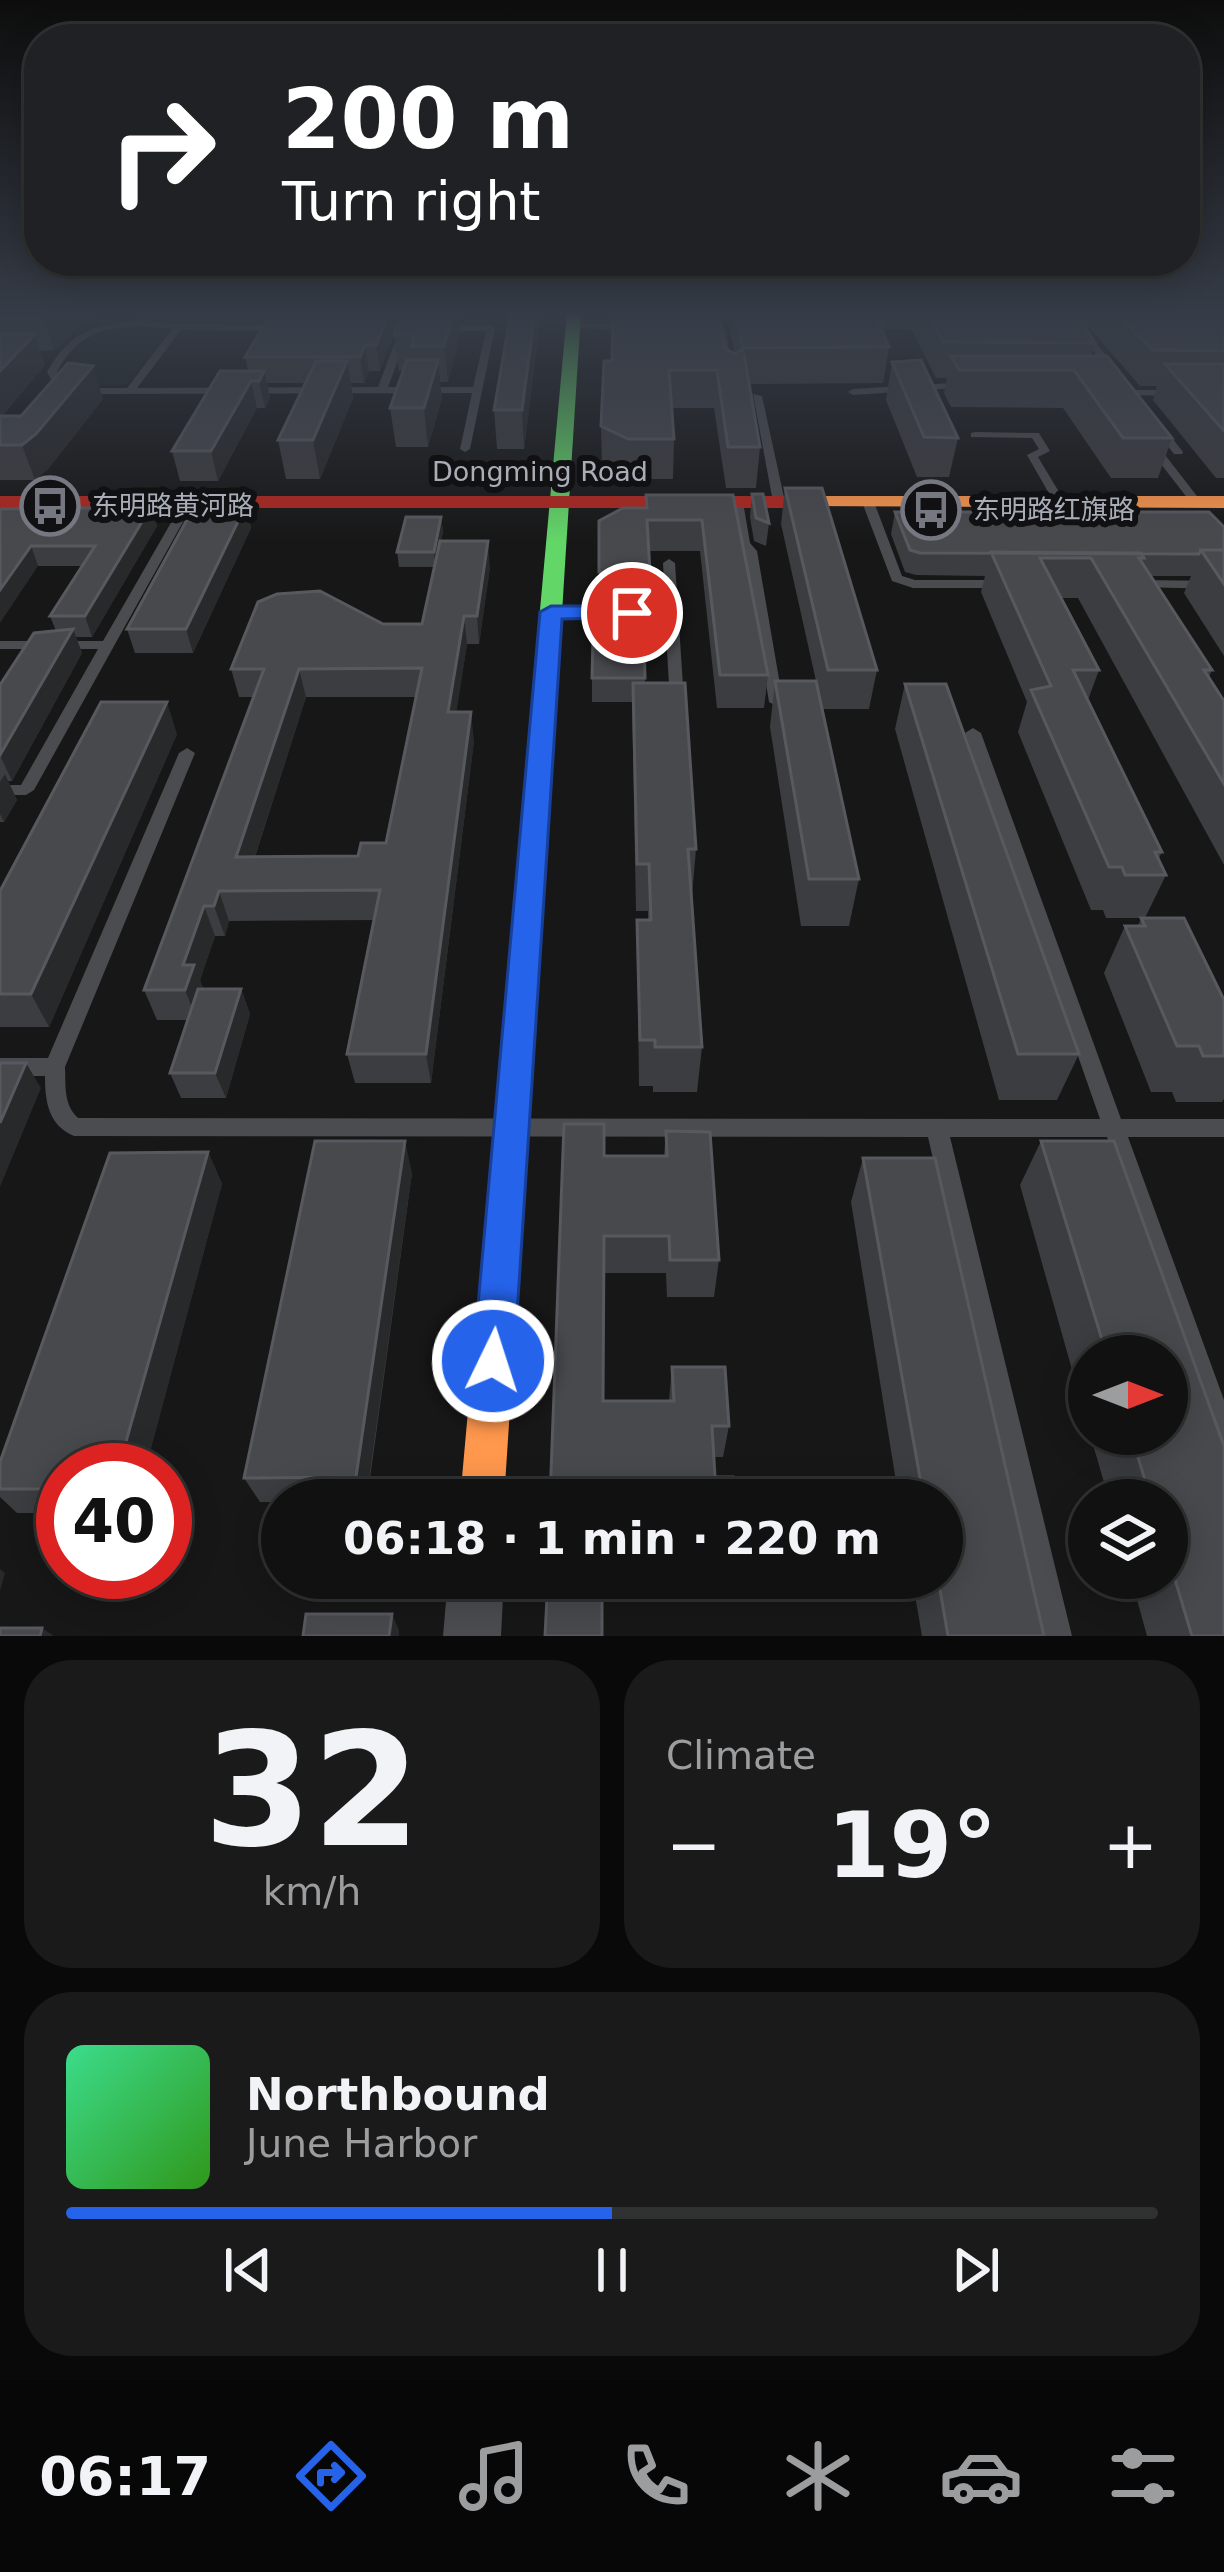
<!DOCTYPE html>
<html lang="en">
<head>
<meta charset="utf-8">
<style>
	:root { --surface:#111; --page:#1a1a1a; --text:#f1f3f6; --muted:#9c9d9f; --line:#303131; --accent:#2563eb }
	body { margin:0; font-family:"DejaVu Sans","Noto Sans SC",sans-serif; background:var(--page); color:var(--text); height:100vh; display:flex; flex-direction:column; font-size:45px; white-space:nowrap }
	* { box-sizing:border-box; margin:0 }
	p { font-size:39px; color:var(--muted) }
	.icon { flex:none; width:66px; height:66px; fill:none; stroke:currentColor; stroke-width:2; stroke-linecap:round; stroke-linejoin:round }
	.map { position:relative; height:1636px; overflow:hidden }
	.sheet { display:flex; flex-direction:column; gap:24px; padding:24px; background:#090909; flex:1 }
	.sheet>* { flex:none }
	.top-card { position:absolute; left:24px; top:24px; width:1176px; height:252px; border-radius:48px; box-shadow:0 6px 30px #0003,0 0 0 3px var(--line); background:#202124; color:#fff; overflow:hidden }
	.needle { width:78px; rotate:90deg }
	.tools { position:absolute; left:1068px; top:1335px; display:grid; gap:24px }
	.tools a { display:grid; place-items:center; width:120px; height:120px; border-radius:50%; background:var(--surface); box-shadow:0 6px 30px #0003,0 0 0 3px var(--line); font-size:60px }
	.speed { position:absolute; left:36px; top:1443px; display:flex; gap:24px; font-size:60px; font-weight:700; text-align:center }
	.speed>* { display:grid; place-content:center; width:156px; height:156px; border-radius:50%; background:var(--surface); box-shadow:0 6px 30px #0003,0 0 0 3px var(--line); line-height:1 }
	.speed .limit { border:18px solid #d22; background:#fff; color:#111 }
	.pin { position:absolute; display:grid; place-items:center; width:102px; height:102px; color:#fff; margin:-51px; border:6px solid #fff; border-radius:50%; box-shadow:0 3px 12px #0007 }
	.me { position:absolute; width:132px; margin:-66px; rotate:4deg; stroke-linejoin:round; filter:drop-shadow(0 0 9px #0008) }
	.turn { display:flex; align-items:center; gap:42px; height:252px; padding:0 60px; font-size:54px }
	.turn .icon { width:156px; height:156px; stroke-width:2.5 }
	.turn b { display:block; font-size:84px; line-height:102px }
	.big { font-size:90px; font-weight:700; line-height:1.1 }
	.sheet .card { flex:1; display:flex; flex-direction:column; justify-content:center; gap:18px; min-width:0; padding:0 42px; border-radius:48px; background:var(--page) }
	.sheet .dial { align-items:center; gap:0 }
	.dial b { font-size:156px; line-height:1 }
	.song { display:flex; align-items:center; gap:36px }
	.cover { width:144px; height:144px; border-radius:18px; background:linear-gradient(135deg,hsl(150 70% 55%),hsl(110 70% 35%)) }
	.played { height:12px; border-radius:6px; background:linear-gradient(90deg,var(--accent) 50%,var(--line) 50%) }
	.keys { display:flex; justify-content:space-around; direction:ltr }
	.heat { display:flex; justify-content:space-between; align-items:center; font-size:66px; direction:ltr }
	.sheet .tiles { flex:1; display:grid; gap:24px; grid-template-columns:1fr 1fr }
	.card:last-child { grid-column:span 2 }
	.trip { position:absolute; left:261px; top:1479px; width:702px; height:120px; border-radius:60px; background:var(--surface); box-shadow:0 6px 30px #0003,0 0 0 3px var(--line); font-weight:700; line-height:120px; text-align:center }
	.tabs { display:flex; height:192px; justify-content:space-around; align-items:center; background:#070707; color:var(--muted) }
	.tabs .icon { width:84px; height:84px }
	.tabs .on { color:var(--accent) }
	.tabs b { font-size:54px; color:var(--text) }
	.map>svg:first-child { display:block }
</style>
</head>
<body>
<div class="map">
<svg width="1224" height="1636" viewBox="0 0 1224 1636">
	<rect width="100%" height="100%" fill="#171717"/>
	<path fill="#1b211c" d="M133,328L169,331L127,385L78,387L65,367C82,340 102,330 133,328Z"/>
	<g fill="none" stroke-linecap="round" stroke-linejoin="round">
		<path fill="#4b4c50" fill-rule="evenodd" d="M141,321L178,324L285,325L289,328L285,331L181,330L137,388L378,387L398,334L403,331L408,334L388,387H473L486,331H371L367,328L371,325H491L495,328L470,449L465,452L460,449L472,393L94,394L56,388L47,372C70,331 96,323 141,321ZM141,326L172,329L127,388H94L63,384L57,372C76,335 101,328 141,326Z
			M573,323L632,324L636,327L632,330L570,328L569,326Z
			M718,325L725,327L732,369L724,367Z
			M1077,326H1083L1119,372V376H1113L1077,330Z
			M968,382L973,385L971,387L853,395L848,392L853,389Z
			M1132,390H1175L1180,393L1175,396L1128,395V391Z
			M753,394L762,396L785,502L779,505L773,502Z
			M1154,425H1162L1183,452L1182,454H1174L1153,427Z
			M975,432L1039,433L1050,451L1038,457L1065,502L1063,504H1055L1027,455L1039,449L1032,438L971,437V433Z
			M1147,442H1155L1200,500V504H1192L1147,446Z
			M737,499L743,502L750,543L757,551L783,702L776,706L769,702L745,552L738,544L731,502Z
			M868,499L874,502L902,576L915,580H1005L1011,584L1005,588H913L892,581L862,502Z
			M184,500L194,502L34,790L26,795H0V785H21L98,649H0V641H103Z
			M669,559L675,563L684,701L677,705L670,701L665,617L551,616L544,612L551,608L665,609L663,563Z
			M1139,580L1224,581V589L1134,587V581Z
			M973,728L981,733L1121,1119H1224V1137H1128L1224,1400V1449L1215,1445L1211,1436L1107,1137H950L1072,1636H1042L928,1137L74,1136C48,1125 45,1101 45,1076H0V1058H48L179,753L187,748L195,753L65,1067C66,1085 63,1104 78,1118L1100,1119L965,733Z"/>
		<path fill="#4b4c50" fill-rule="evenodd" d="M448,1578H504L501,1636H443Z"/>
		<path fill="#63d668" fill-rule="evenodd" d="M567,312H581L558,676L546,683L534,676Z"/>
		<path fill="#ff974d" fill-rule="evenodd" d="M808,496H1224V508L801,506V498Z
			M546,669L558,676L504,1500H460L534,676Z"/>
		<path fill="#b3261e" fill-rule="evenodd" d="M0,496H808L818,502L808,508H0Z"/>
	</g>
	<path fill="#3c3d40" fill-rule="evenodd" d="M0,312H95L54,350L40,351L45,365L2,416H21L103,399L48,469L35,480H0Z
		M135,312H392L394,334L380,371H369L364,383H351L353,398L320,479H286L278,440L306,383H267L270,398L265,408H257L218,481H180L172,451L248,371L245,357L269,319L140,317Z
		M404,312H463L461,320H459L460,335L448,382H440L442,398L428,447H396L390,408L403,371H399L394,335Z
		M541,312L524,449H497L494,410Z
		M613,312H1224V478H1216L1153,400L1157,386H1140L1088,326L1087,331L1095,343L1091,356L1172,438L1158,478H1111L1063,408L951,407L944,393L947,378H936L912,330L881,329L889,347L883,383L749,384L760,447L756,488H726L714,408H672L674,439L673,479H627L602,466L601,426L612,361ZM719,320H732L731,334L735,353L724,348Z
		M892,362L958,438L949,477H917L886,400Z
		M785,488L877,670L869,709H822L859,879L849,926H801L770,727L775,681H816L781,524Z
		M752,494L769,523L766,546L754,541L750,517Z
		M733,495L768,675L764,708H717L700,551H649V604H643L645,683L696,849L692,896L702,1047L697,1092H653V1086H639L637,920H648V911H636L632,702H592V678L599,597V521Z
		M246,505L251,528L193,653H135L127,629Z
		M151,507L157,526L92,637H76L82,653L12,781H8L17,800L4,822H0V685L56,631L50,616L82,566H38L0,509Z
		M895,512L1224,527V656L1184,593L1191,576H1151L1212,670L1209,677L1224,701V865L1078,598H1061L1099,670L1088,700L1162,852L1158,860L1166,875L1145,918H1106L1103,910H1091L1018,732L1027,702L981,592L985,576L916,575L905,572L891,534Z
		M441,517L443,532L441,541L490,567L479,644H467L456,712L474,741L431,1083H355L347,1054L374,920L229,921L225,936H215L200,980L203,989H241L250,1014L226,1098H181L170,1073L188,1020H157L144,990L253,697H239L231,669L383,624H422L434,567H399L397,552ZM306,697H416L386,843L358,856L255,857Z
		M905,684L1079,1054L1057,1100H999L895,729Z
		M177,734L49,1027H0V891Z
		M1141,918L1224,1000V1099L1222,1102H1176L1172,1092H1151L1104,973L1125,926H1138Z
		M666,1131L719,1260L714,1297H667L666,1273H604L603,1401H669L672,1367L729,1426L723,1457H714L550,1500L605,1156H664Z
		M1041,1141H1114L1224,1446V1636H1147L1131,1578H1167V1500H1109L1090,1434H1167V1356H1089V1430L1020,1185Z
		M208,1152L222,1184L145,1470H63V1513H17L0,1497V1462Z
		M863,1158L1044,1636H922L912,1578H942V1500H899L851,1202Z
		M412,1173L367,1500H282V1502H260L244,1478Z"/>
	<path fill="#28292a" d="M52,312H95L54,350L44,319Z
		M390,312L394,334L380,371L376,345Z
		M454,312H458L460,335L448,382L444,346Z
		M535,312H541L524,449L522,410Z
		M35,334L45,365L0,418V371Z
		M365,345L369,371L364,383L360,357Z
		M438,360L442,398L428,447L424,408Z
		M347,361L353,398L320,479L313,440Z
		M93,366L103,399L48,469L35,480L22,445Z
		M264,371L270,398L265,408L259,381Z
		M251,381L257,408L218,481L211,451Z
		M246,505L251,528L193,653L186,629Z
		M151,507L157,526L92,637L85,616Z
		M441,517L443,532L435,567L434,552Z
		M488,541L490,567L479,644L477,616Z
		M31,546L38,566L0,623V590Z
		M464,616L467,644L452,741L448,712Z
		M73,629L82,653L12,781L0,755Z
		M299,669L306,697L245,887L236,857Z
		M167,702L177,734L49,1027L31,994Z
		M471,712L474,741L431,1083L426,1054Z
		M5,774L17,800L4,822L0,814V782Z
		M219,891L229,921L225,936L214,906Z
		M204,906L215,936L200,980L206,994L197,1020L185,990L183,965Z
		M241,989L250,1014L226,1098L215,1073Z
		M26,1063L41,1088L0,1187V1123Z
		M405,1141L412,1173L366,1500L356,1477Z
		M208,1152L222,1184L145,1470H118Z
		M0,1569L5,1573L0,1591Z
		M392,1614L399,1630V1636H389Z
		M42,1628L54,1636H40Z"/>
	<path fill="#48494d" stroke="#57595e" stroke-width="3" fill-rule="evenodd" d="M0,312H52L44,319L0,320Z
		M272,312H390L376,345H365L360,357H245Z
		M404,312H454L444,346H412L414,335H394Z
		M511,312H535L522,410H494Z
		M613,312H718L724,348L736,354L743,348L760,447H728L717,370H669L674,439H628L601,426L604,361H612Z
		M736,312H874L889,347L743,348Z
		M927,312H1075L1095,343L943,342Z
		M1116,312H1224V351L1152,350Z
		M0,334H35L0,371Z
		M951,356H1107L1172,438H1123L1074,370H959Z
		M407,360H438L424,408H390Z
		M921,360L958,438L924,437L892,362Z
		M316,361H347L313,440H278Z
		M68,363L93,366L36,434L22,445H0V416H21Z
		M1165,364H1224V431Z
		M220,371H264L259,381H251L211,451H172Z
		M785,488H822L877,670H828Z
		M752,494H763L769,523L756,518Z
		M646,495H733L768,675H720L702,520H647L650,572H599V521L623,508H647Z
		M195,505H246L186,629H127Z
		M151,507L85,616H50L95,546H31L0,590V509Z
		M895,512H1209L1224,527V550H1201L1199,554L920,553L910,550Z
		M406,517H441L434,552H397Z
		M440,541H488L477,616H464L448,712H471L426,1054H347L380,890L219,891L214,906H204L183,965H194L185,990H144L264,669H231L258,602L277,594L320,591L383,624H422ZM422,668L386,843H361L358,856L236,857L299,669Z
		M1201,550H1224V584Z
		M991,552L1141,553L1144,558H1139L1212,670H1204L1224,701V784L1091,558H1040L1099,670H1073L1162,852H1155L1166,875H1125L1122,867H1109L1031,690L1051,686Z
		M594,597H643L645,678H592Z
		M73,629L0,755V685L34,633Z
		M775,681H816L859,879H809Z
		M633,683H685L696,849H688L702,1047H655V1040H640L637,920H651L649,864H637Z
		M905,684H946L1079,1054H1018Z
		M101,702H167L31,994H0V891Z
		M1141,918H1184L1224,1000V1056H1203L1199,1046H1177L1125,926H1145Z
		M198,989H241L215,1073H170Z
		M0,1063H26L0,1123Z
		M564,1124H604V1156H667L666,1131L710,1132L719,1260H670L669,1236H604L603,1401H674L672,1367H725L729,1426H712L715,1477H733L734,1500H550Z
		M315,1141H405L356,1477L244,1478Z
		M1041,1141H1114L1224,1446V1636H1192L1167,1553V1500H1151L1131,1434H1167V1356H1107Z
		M208,1152L118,1470H63V1489H0V1462L110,1153Z
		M863,1158H935L1044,1636H948L938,1578H942V1500H924Z
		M548,1578H602V1636H545Z
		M306,1614H392L389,1636H303Z
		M0,1628H42L40,1636H0Z"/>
	<linearGradient id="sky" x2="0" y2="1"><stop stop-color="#0d0d0d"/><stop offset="0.58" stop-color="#363c47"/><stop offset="1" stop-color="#363c47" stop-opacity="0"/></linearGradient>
	<rect width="1224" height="542" fill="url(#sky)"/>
	<path fill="#2563eb" stroke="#184099" stroke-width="3" d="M632,606L640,608V617L562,619L514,1361L508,1375L493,1381L479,1375L473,1361L540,612L551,606Z"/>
	<defs>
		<symbol id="bus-ring" viewBox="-11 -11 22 22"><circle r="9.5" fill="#111113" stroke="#757880" stroke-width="1.5"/><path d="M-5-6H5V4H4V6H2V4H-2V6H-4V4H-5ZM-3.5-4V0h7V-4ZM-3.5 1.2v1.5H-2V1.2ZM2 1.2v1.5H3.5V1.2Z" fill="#757880"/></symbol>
	</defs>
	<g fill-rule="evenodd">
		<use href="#bus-ring" x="17" y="473" width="66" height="66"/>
		<use href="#bus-ring" x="898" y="477" width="66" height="66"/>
	</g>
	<g text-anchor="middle" stroke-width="12" stroke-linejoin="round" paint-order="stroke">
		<g font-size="27" fill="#a8adb8" stroke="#111113">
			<text x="540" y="481">Dongming Road</text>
		</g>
		<g font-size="27" fill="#a8adb8" stroke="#111113" text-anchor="start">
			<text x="92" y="515">东明路黄河路</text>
			<text x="973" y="519">东明路红旗路</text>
		</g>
	</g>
</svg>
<div class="tools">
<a><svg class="needle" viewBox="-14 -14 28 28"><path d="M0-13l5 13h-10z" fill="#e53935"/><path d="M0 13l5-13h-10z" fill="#9c9d9f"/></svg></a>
<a><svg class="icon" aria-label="layers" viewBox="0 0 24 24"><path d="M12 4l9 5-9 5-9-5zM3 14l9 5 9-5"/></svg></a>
</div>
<div class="speed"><div class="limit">40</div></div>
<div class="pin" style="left:632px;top:613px;background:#d93025"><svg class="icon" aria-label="arrive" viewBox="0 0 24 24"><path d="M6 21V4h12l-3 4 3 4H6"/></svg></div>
<svg class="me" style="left:493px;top:1361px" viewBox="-20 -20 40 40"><circle r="17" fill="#2563eb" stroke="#fff" stroke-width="3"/><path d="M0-11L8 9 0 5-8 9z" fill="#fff"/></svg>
<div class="trip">06:18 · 1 min · 220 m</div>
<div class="top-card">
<div class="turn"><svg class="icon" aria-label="right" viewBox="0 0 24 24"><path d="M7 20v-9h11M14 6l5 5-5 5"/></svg><div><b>200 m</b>Turn right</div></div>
</div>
</div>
<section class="sheet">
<div class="tiles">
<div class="card dial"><b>32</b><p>km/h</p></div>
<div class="card"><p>Climate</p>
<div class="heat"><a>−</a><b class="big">19°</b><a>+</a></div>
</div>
<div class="card">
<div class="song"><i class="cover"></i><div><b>Northbound</b><p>June Harbor</p></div></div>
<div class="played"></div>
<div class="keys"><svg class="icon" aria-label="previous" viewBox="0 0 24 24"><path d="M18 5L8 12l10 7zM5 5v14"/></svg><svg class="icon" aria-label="pause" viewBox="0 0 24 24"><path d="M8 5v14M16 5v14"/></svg><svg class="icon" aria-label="next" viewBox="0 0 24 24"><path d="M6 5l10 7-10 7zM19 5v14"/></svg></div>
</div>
</div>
</section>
<nav class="tabs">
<b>06:17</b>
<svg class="icon on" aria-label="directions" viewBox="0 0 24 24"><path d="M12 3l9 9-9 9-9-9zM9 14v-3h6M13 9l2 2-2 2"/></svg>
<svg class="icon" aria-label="music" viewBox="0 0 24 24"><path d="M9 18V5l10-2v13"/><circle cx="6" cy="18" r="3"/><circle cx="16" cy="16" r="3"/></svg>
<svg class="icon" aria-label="phone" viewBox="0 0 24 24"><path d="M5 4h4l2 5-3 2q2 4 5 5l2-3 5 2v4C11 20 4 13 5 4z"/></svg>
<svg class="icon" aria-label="climate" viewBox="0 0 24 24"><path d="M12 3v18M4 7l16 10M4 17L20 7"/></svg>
<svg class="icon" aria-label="car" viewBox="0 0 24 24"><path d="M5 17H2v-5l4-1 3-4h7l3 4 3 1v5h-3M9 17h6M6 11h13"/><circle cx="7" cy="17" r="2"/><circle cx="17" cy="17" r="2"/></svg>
<svg class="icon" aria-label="filters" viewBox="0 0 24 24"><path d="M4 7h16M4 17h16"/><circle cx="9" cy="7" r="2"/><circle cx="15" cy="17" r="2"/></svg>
</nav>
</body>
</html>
